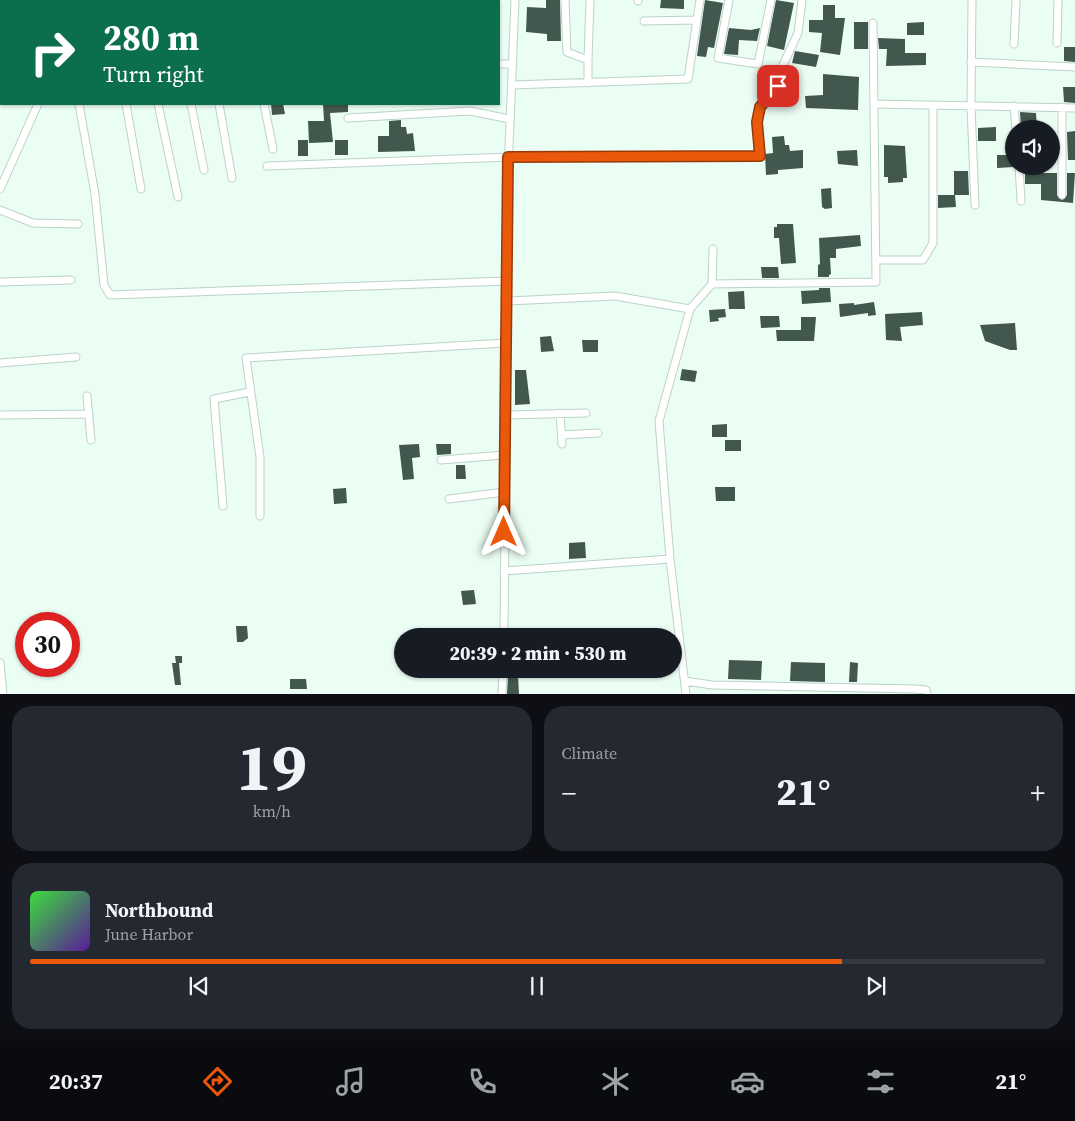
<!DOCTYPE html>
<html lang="en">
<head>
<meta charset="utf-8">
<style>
	:root { --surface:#171b24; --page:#242831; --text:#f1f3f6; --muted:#9ea1a6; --line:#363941; --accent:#ea580c }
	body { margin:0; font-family:"Source Serif 4",serif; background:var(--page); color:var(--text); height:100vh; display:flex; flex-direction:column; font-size:19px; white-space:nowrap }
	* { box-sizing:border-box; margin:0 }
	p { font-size:16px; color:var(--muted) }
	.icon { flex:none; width:28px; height:28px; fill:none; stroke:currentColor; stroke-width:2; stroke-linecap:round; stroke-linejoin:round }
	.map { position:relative; height:694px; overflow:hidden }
	.details { display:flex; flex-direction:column; gap:12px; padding:12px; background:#0d0f14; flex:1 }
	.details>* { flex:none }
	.hud { position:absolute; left:0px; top:0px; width:500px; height:105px; box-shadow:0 1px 4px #0004; background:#0b6e4f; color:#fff; overflow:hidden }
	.tools { position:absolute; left:1005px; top:120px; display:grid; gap:10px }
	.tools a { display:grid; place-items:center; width:55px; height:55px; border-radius:50%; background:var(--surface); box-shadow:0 1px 4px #0004; font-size:25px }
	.speed { position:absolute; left:15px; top:612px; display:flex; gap:10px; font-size:25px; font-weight:700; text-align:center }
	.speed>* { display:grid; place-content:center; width:65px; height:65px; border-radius:50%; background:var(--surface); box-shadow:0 1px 4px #0004; line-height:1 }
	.speed .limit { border:8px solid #d22; background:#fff; color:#111 }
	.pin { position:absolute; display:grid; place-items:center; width:42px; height:42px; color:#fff; margin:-21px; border-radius:10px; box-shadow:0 2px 8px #0006 }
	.me { position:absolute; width:55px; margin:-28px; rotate:0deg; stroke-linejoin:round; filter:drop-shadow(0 0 4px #0008) }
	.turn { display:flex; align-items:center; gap:18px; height:105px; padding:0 20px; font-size:22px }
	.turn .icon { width:65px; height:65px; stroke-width:2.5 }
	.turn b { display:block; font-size:35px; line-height:42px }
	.big { font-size:38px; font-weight:800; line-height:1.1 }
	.details .widget { flex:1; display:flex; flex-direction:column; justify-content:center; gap:8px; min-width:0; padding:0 18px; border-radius:20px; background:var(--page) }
	.details .dial { align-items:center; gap:0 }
	.dial b { font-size:65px; line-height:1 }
	.song { display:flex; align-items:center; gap:15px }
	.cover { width:60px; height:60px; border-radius:8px; background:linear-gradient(135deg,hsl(120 70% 55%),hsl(270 70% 35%)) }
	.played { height:5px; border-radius:2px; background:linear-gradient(90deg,var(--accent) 80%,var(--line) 80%) }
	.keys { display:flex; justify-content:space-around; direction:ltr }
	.heat { display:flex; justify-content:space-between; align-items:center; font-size:28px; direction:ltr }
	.details .tiles { flex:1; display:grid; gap:12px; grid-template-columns:1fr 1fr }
	.widget:last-child { grid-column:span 2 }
	.trip { position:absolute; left:394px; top:628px; width:288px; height:50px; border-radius:25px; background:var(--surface); box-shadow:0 1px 4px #0004; font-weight:800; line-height:50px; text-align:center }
	.dock { display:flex; height:80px; justify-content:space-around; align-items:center; background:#090b0e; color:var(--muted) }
	.dock .icon { width:35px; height:35px }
	.dock .on { color:var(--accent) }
	.dock b { font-size:22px; color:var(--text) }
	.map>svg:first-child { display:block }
</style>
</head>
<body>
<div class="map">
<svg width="1075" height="694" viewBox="0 0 1075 694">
	<rect width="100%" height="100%" fill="#ebfef4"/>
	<path fill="#42574d" d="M546,0H560L561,41H547V34L526,32L527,7L546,8Z
		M661,0H684V9L660,8Z
		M705,0L723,3L714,48L708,47L706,57L697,56Z
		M776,0L794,3L784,50L767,46Z
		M823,5H835V18H845L840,55L820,52L822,33L809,32V20H823Z
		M854,22H868V49H854Z
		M924,22V35H907V23Z
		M729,28L751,30L760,28L757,41L739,40L738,55L724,54Z
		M878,38L905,39V53H926V65L886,66L887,49H879Z
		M1064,47H1075V62L1064,61Z
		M795,51L819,55L816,67L792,63Z
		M823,74L859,77L858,110L806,108L805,96L823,95Z
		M1063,87H1075V103L1064,102Z
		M271,104H283L285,114L272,115Z
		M323,104H348V112L330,113L333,142L309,143L308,121H324Z
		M1020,112L1036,113L1037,129H1021Z
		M401,120V127H406L407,134L413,133L415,151L378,152V136H389V121Z
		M996,127V141H978V128Z
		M1075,131V160H1068L1067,132Z
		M784,136L785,145H789L790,151L803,150V168L778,170V174L766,175L765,154L773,153L772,137Z
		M298,140H308V156H298Z
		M335,140H348V155H335Z
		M884,145L905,146L907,178H903V182L888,183V177H884Z
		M857,150L858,166L838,164L837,151Z
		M997,155H1013L1014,167L997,168Z
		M954,171H968L969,195H955L956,207L938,208V195H954Z
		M1025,173H1057V195L1062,200L1067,195V173H1075L1073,203L1041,200V184H1025Z
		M831,188L832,208L825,209L822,207L821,189Z
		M777,224H793L796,263L781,264L779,238H774V227H777Z
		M860,235L861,246L836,249V258H830L831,274L829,275V277H818V265L820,264L819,238Z
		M761,267H778L779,278H762Z
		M819,288H830L831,302L802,304L801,291L819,290Z
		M744,291L745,309H729L728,292Z
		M874,302L876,315L868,316V313L840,317L839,304L854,303V305Z
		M725,309L726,317L718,318L719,321L710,322L709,310Z
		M922,312L923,325L900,327L902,341L886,340L885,314Z
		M760,316H779L780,327L761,328Z
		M801,317H816L814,341H777L776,330H801Z
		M1015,323L1017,350H1010L985,341L980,325Z
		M551,336L554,351L541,352L540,337Z
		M582,340H598V352H583Z
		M682,369L697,371L695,382L680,380Z
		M515,370H526L530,404L515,405Z
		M727,424V437H712V425Z
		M725,440H741V451H725Z
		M419,444L420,457L412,458L414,479L403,480L399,445Z
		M436,444H451V454L437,455Z
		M456,465H465L466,479H456Z
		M715,487H735V501H716Z
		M346,488L347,503L334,504L333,489Z
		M585,542L586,558L569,559V543Z
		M474,590L476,604L463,605L461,591Z
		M236,626H247L248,638L243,642H237Z
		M175,656H182V663H179L181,685H175L172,663H176Z
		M729,660L762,661L761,680L728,679Z
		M791,662L825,663V682L790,681Z
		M850,662L858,663L857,682H849Z
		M508,676H518L519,694H507Z
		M290,679H306L307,689H290Z"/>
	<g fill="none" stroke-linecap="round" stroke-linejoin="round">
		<defs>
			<path id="minor" d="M108,0L109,1
				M136,0V1
				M169,0V1
				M201,0V1
				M243,0L244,1
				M282,0L283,1
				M565,0L567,52L588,60V83
				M729,0L718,58L758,64L771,0
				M972,0L971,106L975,205
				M345,1V0
				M638,1V0
				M644,21L697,20
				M1057,43L1058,0
				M1014,44L1016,0
				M588,60L590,0
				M971,62L1075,67
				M499,64H513
				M512,85L688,79L700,0
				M79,104L95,194L104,285L110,295L507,281
				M126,104L141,189
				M158,104L178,197
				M191,104L204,170
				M219,104L232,178
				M264,104L273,149
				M874,104L1075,108
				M1014,106L1016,129
				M348,118L470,111L510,119
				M267,166L509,157L760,156L757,122L760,107L778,86L783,65L798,33L802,0
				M1019,166L1021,201
				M0,189L38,104
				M1062,195V107
				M0,210L33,223L78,224
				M876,260H923L933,243V107
				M0,282L71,280
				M712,284L876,282L873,23
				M506,301L615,296L690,309
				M0,363L76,357
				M87,396L91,440
				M560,413L562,444
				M0,415L89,414
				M505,415L586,413
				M562,435L598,433
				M441,460L504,455
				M449,499L505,492
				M223,506L214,399L250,392
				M260,516V457L246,358L506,343
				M670,559L686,694
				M504,571L670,559L659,421L690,309L712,284L713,249
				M504,636L508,172L515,0
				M0,663L3,694
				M685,681L712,685L915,689L926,690L927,694
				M502,694L503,669"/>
			<path id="tertiary" d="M90,1L91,0
				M0,97L1,96"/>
		</defs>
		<use href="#minor" stroke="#bcd3c7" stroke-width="9"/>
		<use href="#tertiary" stroke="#bcd3c7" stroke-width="11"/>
		<use href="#minor" stroke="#fff" stroke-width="7"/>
		<use href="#tertiary" stroke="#fff" stroke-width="9"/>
	</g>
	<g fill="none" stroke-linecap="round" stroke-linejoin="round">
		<defs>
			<path id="route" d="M504,532L508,157L760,156L757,122L760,107L778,86"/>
		</defs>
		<use href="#route" stroke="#983908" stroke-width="12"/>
		<use href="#route" stroke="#ea580c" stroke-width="9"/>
	</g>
</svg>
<div class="tools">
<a><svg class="icon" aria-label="sound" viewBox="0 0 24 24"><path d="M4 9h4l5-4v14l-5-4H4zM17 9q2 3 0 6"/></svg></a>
</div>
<div class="speed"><div class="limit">30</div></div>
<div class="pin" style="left:778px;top:86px;background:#d93025"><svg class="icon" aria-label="arrive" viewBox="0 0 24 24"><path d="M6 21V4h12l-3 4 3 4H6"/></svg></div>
<svg class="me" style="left:504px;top:532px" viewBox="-20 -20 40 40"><path d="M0-17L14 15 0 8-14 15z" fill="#ea580c" stroke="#fff" stroke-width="4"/></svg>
<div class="trip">20:39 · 2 min · 530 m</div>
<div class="hud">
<div class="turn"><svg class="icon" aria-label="right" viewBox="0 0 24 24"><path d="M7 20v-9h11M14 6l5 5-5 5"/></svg><div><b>280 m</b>Turn right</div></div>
</div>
</div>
<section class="details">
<div class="tiles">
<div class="widget dial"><b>19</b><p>km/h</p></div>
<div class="widget"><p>Climate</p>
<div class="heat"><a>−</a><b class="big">21°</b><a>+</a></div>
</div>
<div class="widget">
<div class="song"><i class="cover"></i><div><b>Northbound</b><p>June Harbor</p></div></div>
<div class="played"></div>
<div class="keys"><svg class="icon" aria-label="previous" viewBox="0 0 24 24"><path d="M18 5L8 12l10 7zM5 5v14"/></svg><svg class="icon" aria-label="pause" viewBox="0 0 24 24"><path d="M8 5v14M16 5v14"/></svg><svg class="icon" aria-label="next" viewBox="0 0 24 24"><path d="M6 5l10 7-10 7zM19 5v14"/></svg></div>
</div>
</div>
</section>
<nav class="dock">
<b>20:37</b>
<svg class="icon on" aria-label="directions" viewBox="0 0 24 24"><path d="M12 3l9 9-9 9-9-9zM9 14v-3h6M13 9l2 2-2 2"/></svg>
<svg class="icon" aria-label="music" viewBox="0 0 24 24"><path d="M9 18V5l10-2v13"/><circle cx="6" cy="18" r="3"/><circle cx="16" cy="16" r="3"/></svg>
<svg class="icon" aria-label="phone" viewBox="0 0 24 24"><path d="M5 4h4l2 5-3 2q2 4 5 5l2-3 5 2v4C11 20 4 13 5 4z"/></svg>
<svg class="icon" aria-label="climate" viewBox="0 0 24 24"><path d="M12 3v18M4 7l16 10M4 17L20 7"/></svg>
<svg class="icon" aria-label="car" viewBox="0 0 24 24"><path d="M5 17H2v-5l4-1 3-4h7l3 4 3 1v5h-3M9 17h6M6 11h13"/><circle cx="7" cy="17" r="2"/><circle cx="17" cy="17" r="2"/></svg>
<svg class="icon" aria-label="filters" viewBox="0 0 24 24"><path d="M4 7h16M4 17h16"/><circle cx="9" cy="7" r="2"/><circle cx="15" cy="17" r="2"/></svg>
<b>21°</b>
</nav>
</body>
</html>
